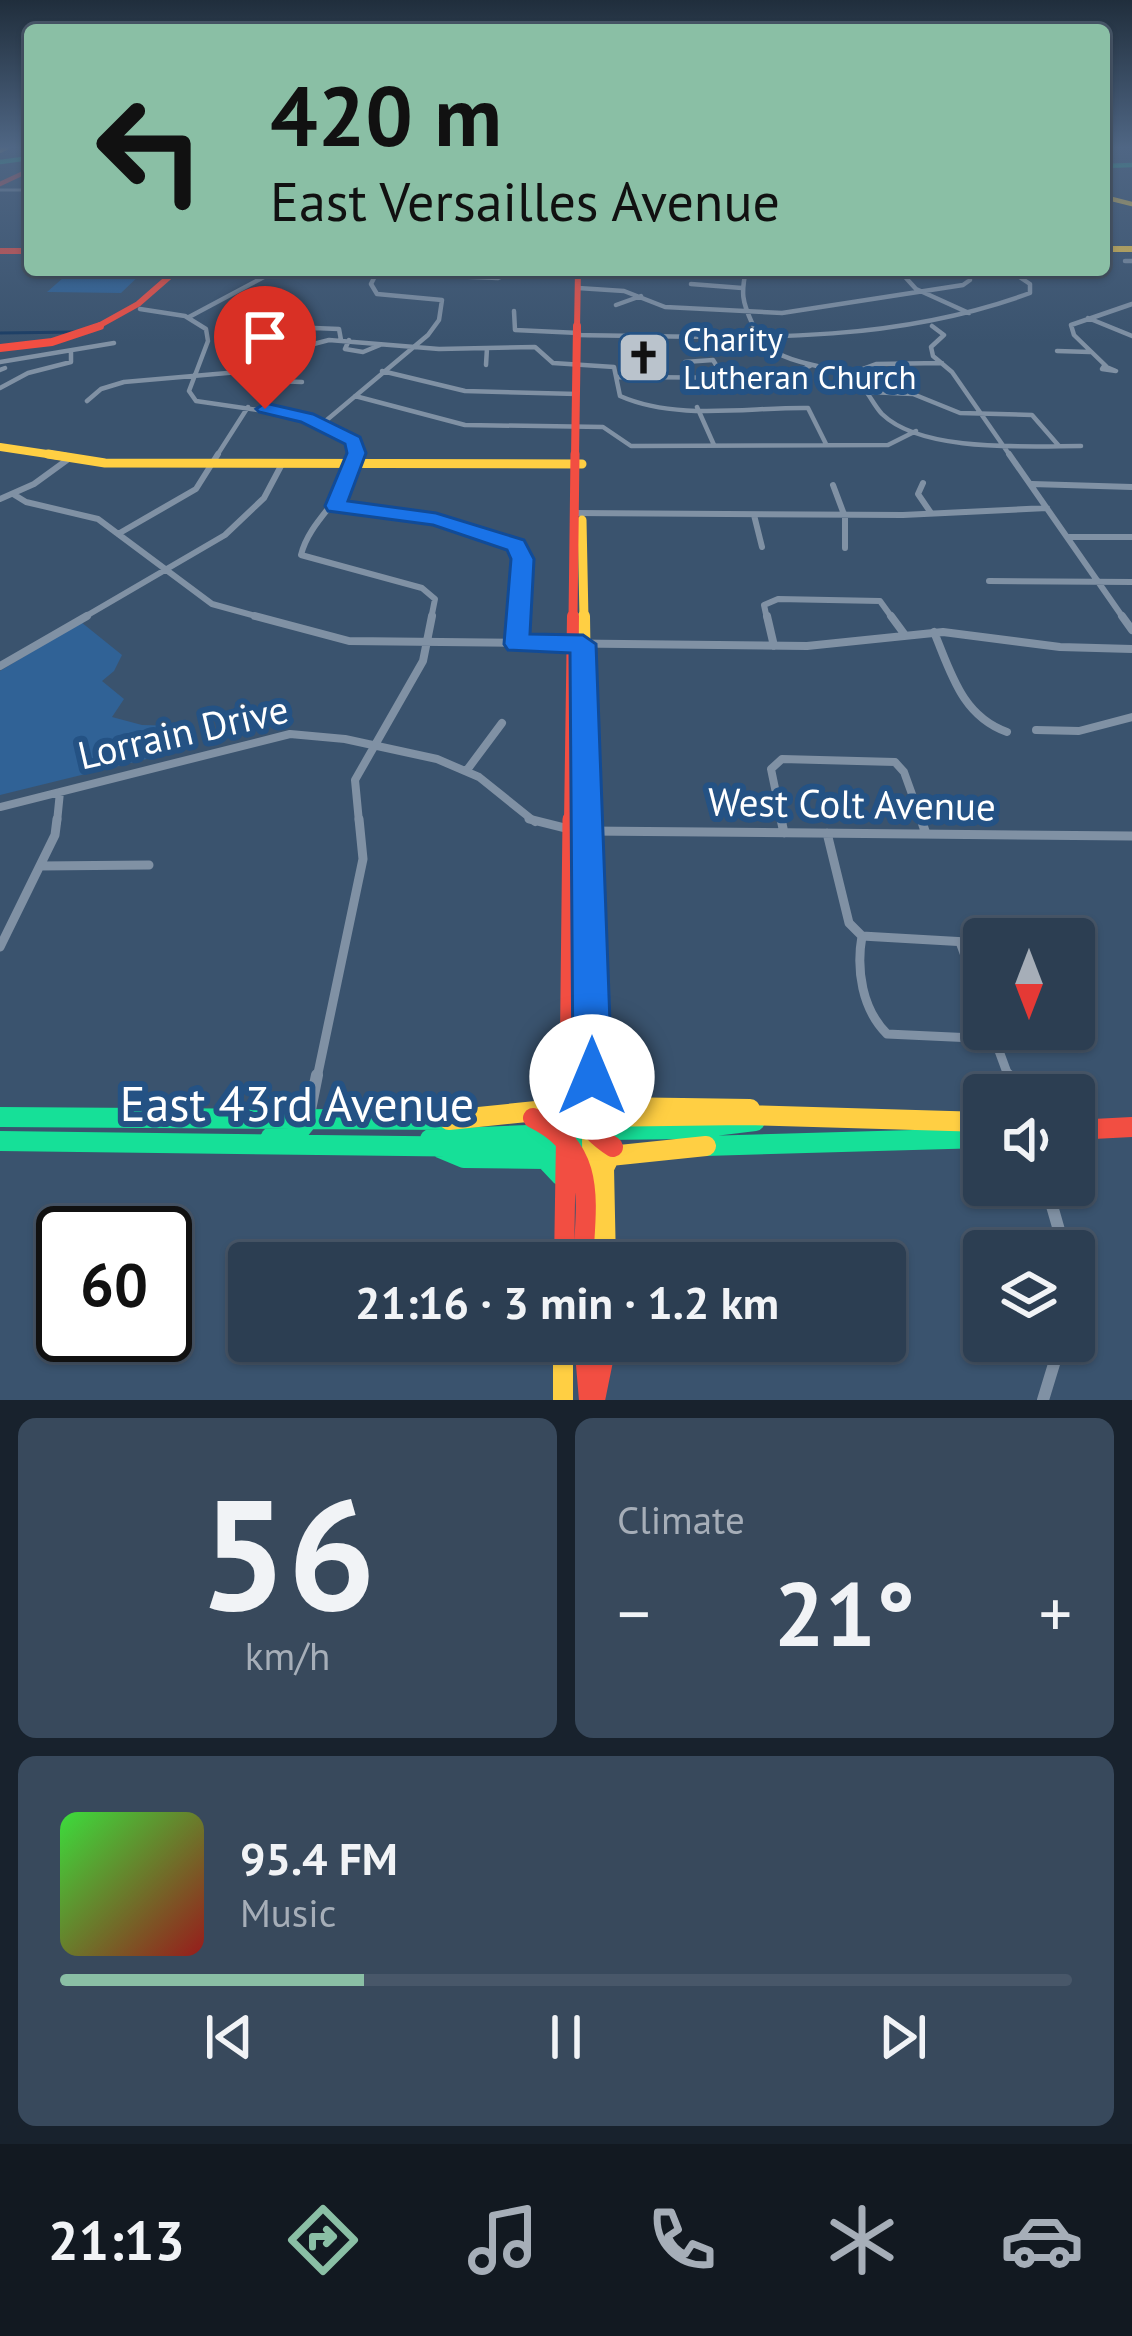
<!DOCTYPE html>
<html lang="en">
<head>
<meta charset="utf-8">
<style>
	:root { --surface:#2c3e52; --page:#38495c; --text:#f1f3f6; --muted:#a6aeb8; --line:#485769; --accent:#8abfa5 }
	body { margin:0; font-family:"PT Sans",sans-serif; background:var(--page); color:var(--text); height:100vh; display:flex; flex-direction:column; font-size:45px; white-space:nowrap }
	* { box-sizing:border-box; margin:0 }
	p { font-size:39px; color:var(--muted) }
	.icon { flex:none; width:66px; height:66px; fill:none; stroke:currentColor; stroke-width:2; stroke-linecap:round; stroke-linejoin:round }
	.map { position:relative; height:1400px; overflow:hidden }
	.drawer { display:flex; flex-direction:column; gap:18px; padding:18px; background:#18222d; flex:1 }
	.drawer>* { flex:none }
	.hud { position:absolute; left:24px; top:24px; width:1086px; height:252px; border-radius:12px; box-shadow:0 3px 9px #0004,0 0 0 3px var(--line); background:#8abfa5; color:#111; overflow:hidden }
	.needle { width:78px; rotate:180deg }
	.fabs { position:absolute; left:963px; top:918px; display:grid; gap:24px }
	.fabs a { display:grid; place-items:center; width:132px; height:132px; border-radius:12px; background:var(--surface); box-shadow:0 3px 9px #0004,0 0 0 3px var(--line); font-size:60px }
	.speed { position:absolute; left:36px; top:1206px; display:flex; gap:24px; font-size:60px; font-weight:700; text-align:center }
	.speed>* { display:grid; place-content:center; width:156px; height:156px; border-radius:50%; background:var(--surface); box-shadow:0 3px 9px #0004,0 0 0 3px var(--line); line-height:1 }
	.speed .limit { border:6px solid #111; border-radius:18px; background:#fff; color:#111 }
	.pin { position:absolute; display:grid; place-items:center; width:102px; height:102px; color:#fff; margin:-123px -51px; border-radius:50% 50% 50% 0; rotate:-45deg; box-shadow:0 0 12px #0007 }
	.pin .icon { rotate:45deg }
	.me { position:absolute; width:132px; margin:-66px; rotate:0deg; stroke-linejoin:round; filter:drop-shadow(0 0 9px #0008) }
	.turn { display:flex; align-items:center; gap:42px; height:252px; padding:0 48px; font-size:54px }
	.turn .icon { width:156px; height:156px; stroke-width:2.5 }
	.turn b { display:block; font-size:84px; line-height:102px }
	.big { font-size:90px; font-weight:600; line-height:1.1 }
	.drawer .widget { flex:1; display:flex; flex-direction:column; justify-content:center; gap:18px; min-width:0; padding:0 42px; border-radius:18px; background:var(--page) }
	.drawer .dial { align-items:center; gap:0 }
	.dial b { font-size:156px; line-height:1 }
	.song { display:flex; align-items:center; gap:36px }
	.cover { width:144px; height:144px; border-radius:18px; background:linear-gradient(135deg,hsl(120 70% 55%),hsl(0 70% 35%)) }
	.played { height:12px; border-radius:6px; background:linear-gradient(90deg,var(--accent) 30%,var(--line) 30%) }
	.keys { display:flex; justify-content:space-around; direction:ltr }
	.heat { display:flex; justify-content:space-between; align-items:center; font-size:66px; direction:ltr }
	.drawer .tiles { flex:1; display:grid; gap:18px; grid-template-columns:1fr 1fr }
	.widget:last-child { grid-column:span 2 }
	.trip { position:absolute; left:228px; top:1242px; width:678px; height:120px; border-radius:12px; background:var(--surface); box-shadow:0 3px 9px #0004,0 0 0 3px var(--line); font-weight:600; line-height:120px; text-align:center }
	.menu { display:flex; height:192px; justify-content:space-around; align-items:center; background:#121921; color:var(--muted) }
	.menu .icon { width:84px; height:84px }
	.menu .selected { color:var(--accent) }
	.menu b { font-size:54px; color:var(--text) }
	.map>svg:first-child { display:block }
</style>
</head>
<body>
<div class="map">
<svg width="1132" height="1400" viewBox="0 0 1132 1400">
	<rect width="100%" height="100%" fill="#3a536e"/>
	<path fill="#306296" d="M72,270H145L121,293L47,292Z
		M81,622L122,655L114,671L102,681L124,699L112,717L142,725L179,726L175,752L0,795V671Z"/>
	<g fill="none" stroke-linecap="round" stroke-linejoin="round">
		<path stroke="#1c3e65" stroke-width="3" d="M0,333L80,332"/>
		<path stroke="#8091a4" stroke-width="3" d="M0,190H30"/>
		<path stroke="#8091a4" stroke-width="4.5" d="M1125,261H1132
			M746,270C741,293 742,301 752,323C776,372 812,356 852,379C868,388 871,402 882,414C922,453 1028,446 1081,446
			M909,270L906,278L916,289L969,313
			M376,273L498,278L517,270
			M691,284L742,288
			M578,288L624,291L665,307L782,313L963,285L970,280L968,270
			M616,305L641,296
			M140,309L185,316L206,329L208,341L189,391L196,401L306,417L345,431L355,443L357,457
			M514,311L515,330L579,333
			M189,317L277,270
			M1088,318L1132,336
			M932,326L944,335L931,347L933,356L952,372L1011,457
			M579,335C733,337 883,347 1030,293V284L1009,270
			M349,340L345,349L363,352L380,345
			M308,344L301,335L314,328L339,329L341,340
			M1057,351L1090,352
			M0,362L114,343
			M486,365L487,348
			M1104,366L1116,371L1102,369Z
			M1106,366L1074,335L1071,325L1132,304
			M266,369L274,381L302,382
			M0,370L5,368
			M382,371L465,391L577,394
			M846,375L876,364L942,363
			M618,377L779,378L810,366
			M688,377L685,362L713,360L724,378
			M0,388L28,373L71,362V352
			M869,392L913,394L960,413L1032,415L1059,446
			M355,396L465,425L603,427L631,446L888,445L916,431
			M87,401L101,389L124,382L263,370L302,347L329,340L439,349L535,347L553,363L614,367L620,396C677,421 748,407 808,408L826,444
			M697,407L714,445
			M322,424L428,335L439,320L442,300L377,294L371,284L378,270
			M216,457L248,407"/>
		<path stroke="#8091a4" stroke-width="6" d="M357,454C352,495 310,517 301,555L422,588L435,599L431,619
			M1009,454L1124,619
			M923,483L918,494L931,513
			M1032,484L1132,487
			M833,485L845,517V548
			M13,494L26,502L98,519L212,604L266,619
			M0,499L34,484L67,460
			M337,506L437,519L516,545L523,558L519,619
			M574,513L903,515L1047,508
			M754,515L762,547
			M118,534L196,489L218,454
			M1068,537H1132
			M989,581L1132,582
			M81,619L225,535L264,498L282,464
			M767,619L764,605L778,599L880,601L893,619"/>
		<path stroke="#8091a4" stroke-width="8" d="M255,616L349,641L807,646L943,632L1060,647L1132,649
			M767,616L774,646
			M891,616L905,635
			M1122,616L1132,630
			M934,632C951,673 962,716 1007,732
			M517,643L519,616
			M0,666L87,616
			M1036,730L1079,731L1132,717
			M467,770L502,723
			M0,807L290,734L345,739L437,759L479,777L535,822
			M57,822L60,792
			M359,822L355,780L423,661L432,616
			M782,822L771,769L782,759L895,762L904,772L922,822"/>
		<path stroke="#8091a4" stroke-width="9" d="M529,819L573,830
			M781,819L784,833
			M921,819L926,834
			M588,831L1132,836
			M827,833L849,923L862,936L984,943
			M40,866L149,865
			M862,936C856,970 862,1009 887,1034L995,1039
			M960,942L984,1008
			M0,947L55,835L57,819
			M991,1029L1009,1078
			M317,1078L363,859L359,819"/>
		<path stroke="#8091a4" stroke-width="12" d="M1008,1075L1015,1095
			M308,1120L317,1075
			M1046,1185L1065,1251
			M1043,1400L1061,1341"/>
		<path stroke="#16e098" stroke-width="4.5" d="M0,162L30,158
			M1104,166L1132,165"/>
		<path stroke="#16e098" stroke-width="20" d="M0,1117L453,1120
			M271,1137L299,1131L307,1121
			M430,1139L555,1134
			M0,1141L567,1148
			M705,1146L984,1138
			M440,1148L464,1158L545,1159L561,1176
			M573,1153L588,1136L603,1130L689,1129L755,1121
			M595,1341V1375"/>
		<path stroke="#ffcf43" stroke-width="4.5" d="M1104,197L1132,204"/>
		<path stroke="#ffcf43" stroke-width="6" d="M1104,249H1132"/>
		<path stroke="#ffcf43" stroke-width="8" d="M0,447L67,457"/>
		<path stroke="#ffcf43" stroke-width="9" d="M48,454L105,463L582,464
			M582,520L584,619"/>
		<path stroke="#ffcf43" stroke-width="12" d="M584,616L587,822"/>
		<path stroke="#ffcf43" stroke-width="15" d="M587,819L591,1078"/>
		<path stroke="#ffcf43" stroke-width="20" d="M591,1075L594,1263
			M598,1090L604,1103L614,1107L750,1109
			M591,1117L747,1115L984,1122
			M449,1120L546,1110L556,1101L558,1086
			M606,1263L604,1168L610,1156L706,1146
			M563,1341V1400"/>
		<path stroke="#f24e42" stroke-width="4.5" d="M0,184L30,170"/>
		<path stroke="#f24e42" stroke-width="6" d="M0,251H30
			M93,329L138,304L177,270
			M577,329L578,270"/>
		<path stroke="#f24e42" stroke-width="8" d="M0,348L52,342L100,326
			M575,457L577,326"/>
		<path stroke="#f24e42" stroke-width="9" d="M573,619L575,454"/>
		<path stroke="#f24e42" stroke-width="12" d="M570,822L573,616"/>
		<path stroke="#f24e42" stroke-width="15" d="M575,950L577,1078
			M567,1078L570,819"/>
		<path stroke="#f24e42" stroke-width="20" d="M577,1075C578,1111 582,1127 613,1147
			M533,1118C598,1149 586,1202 583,1263
			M1074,1130L1132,1127
			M564,1263L567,1075
			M584,1341L589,1400
			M595,1400L607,1341"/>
		<path stroke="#ffcf43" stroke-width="6" d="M0,150L6,147"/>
	</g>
	<linearGradient id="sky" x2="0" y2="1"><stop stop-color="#202e3c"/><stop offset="0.43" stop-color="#4f6684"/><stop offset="1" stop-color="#4f6684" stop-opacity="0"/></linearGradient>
	<rect width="1132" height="342" fill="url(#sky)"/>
	<path fill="#1a73e8" stroke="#114b97" stroke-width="3" d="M265,403L313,414L360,437L366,453L348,501L436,513L524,540L534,559L530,634L583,635L596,644L612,1077L606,1091L592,1096L579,1091L573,1077L570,653L508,650L504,644L511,559L507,550L433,525L328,511L325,506L347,453L345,444L301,422L259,412L256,409Z"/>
	<defs>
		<symbol id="church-square" viewBox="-11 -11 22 22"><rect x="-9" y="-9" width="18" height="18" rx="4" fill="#bac3cc" stroke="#245284"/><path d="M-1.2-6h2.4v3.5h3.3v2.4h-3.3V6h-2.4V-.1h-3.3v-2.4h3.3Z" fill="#111"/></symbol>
	</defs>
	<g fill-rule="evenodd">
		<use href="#church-square" x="614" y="328" width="59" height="59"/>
	</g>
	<g text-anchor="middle" stroke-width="12" stroke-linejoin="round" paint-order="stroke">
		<g font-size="33" fill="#fff" stroke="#245284" text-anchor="start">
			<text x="683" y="351">Charity<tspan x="683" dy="38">Lutheran Church</tspan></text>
		</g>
		<g font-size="39" fill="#fff" stroke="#245284">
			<text transform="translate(183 732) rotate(-13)" y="14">Lorrain Drive</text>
			<text transform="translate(852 804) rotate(1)" y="14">West Colt Avenue</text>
		</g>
		<g font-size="48" fill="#fff" stroke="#245284">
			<text x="297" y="1121">East 43rd Avenue</text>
		</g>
	</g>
</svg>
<div class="fabs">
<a><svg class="needle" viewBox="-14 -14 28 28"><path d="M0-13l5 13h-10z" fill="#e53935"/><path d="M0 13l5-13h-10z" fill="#a6aeb8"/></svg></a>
<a><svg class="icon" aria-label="sound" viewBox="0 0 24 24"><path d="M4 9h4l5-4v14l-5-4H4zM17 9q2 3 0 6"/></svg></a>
<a><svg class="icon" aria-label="layers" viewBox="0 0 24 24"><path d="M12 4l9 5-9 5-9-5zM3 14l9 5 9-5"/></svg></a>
</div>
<div class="speed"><div class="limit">60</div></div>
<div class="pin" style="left:265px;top:409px;background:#d93025"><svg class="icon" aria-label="arrive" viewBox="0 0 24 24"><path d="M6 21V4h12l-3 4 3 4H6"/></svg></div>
<svg class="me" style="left:592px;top:1077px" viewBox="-20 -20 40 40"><circle r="19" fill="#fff"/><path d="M0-13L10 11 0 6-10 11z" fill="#1a73e8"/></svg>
<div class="trip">21:16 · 3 min · 1.2 km</div>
<div class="hud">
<div class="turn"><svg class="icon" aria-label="left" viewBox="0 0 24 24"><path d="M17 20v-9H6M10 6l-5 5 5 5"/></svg><div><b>420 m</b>East Versailles Avenue</div></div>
</div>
</div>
<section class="drawer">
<div class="tiles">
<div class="widget dial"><b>56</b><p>km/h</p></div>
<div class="widget"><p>Climate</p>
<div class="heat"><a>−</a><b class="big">21°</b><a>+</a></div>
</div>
<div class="widget">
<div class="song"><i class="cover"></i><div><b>95.4 FM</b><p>Music</p></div></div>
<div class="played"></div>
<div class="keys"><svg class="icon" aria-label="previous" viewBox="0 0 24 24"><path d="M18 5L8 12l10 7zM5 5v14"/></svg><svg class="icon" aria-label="pause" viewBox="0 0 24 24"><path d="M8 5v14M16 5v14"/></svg><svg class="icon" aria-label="next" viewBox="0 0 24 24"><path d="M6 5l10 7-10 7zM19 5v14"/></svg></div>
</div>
</div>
</section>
<nav class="menu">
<b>21:13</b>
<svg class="icon selected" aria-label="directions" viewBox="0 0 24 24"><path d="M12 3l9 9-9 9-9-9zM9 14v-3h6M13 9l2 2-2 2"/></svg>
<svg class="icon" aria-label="music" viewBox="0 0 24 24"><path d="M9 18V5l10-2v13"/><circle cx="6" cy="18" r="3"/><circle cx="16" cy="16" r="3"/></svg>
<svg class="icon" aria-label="phone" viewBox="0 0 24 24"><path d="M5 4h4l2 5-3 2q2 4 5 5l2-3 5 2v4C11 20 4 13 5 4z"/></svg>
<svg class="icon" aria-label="climate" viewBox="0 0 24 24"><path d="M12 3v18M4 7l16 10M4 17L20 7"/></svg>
<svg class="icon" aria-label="car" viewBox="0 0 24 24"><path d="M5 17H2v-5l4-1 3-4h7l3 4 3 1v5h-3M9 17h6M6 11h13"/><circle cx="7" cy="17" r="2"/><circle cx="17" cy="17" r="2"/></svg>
</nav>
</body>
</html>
